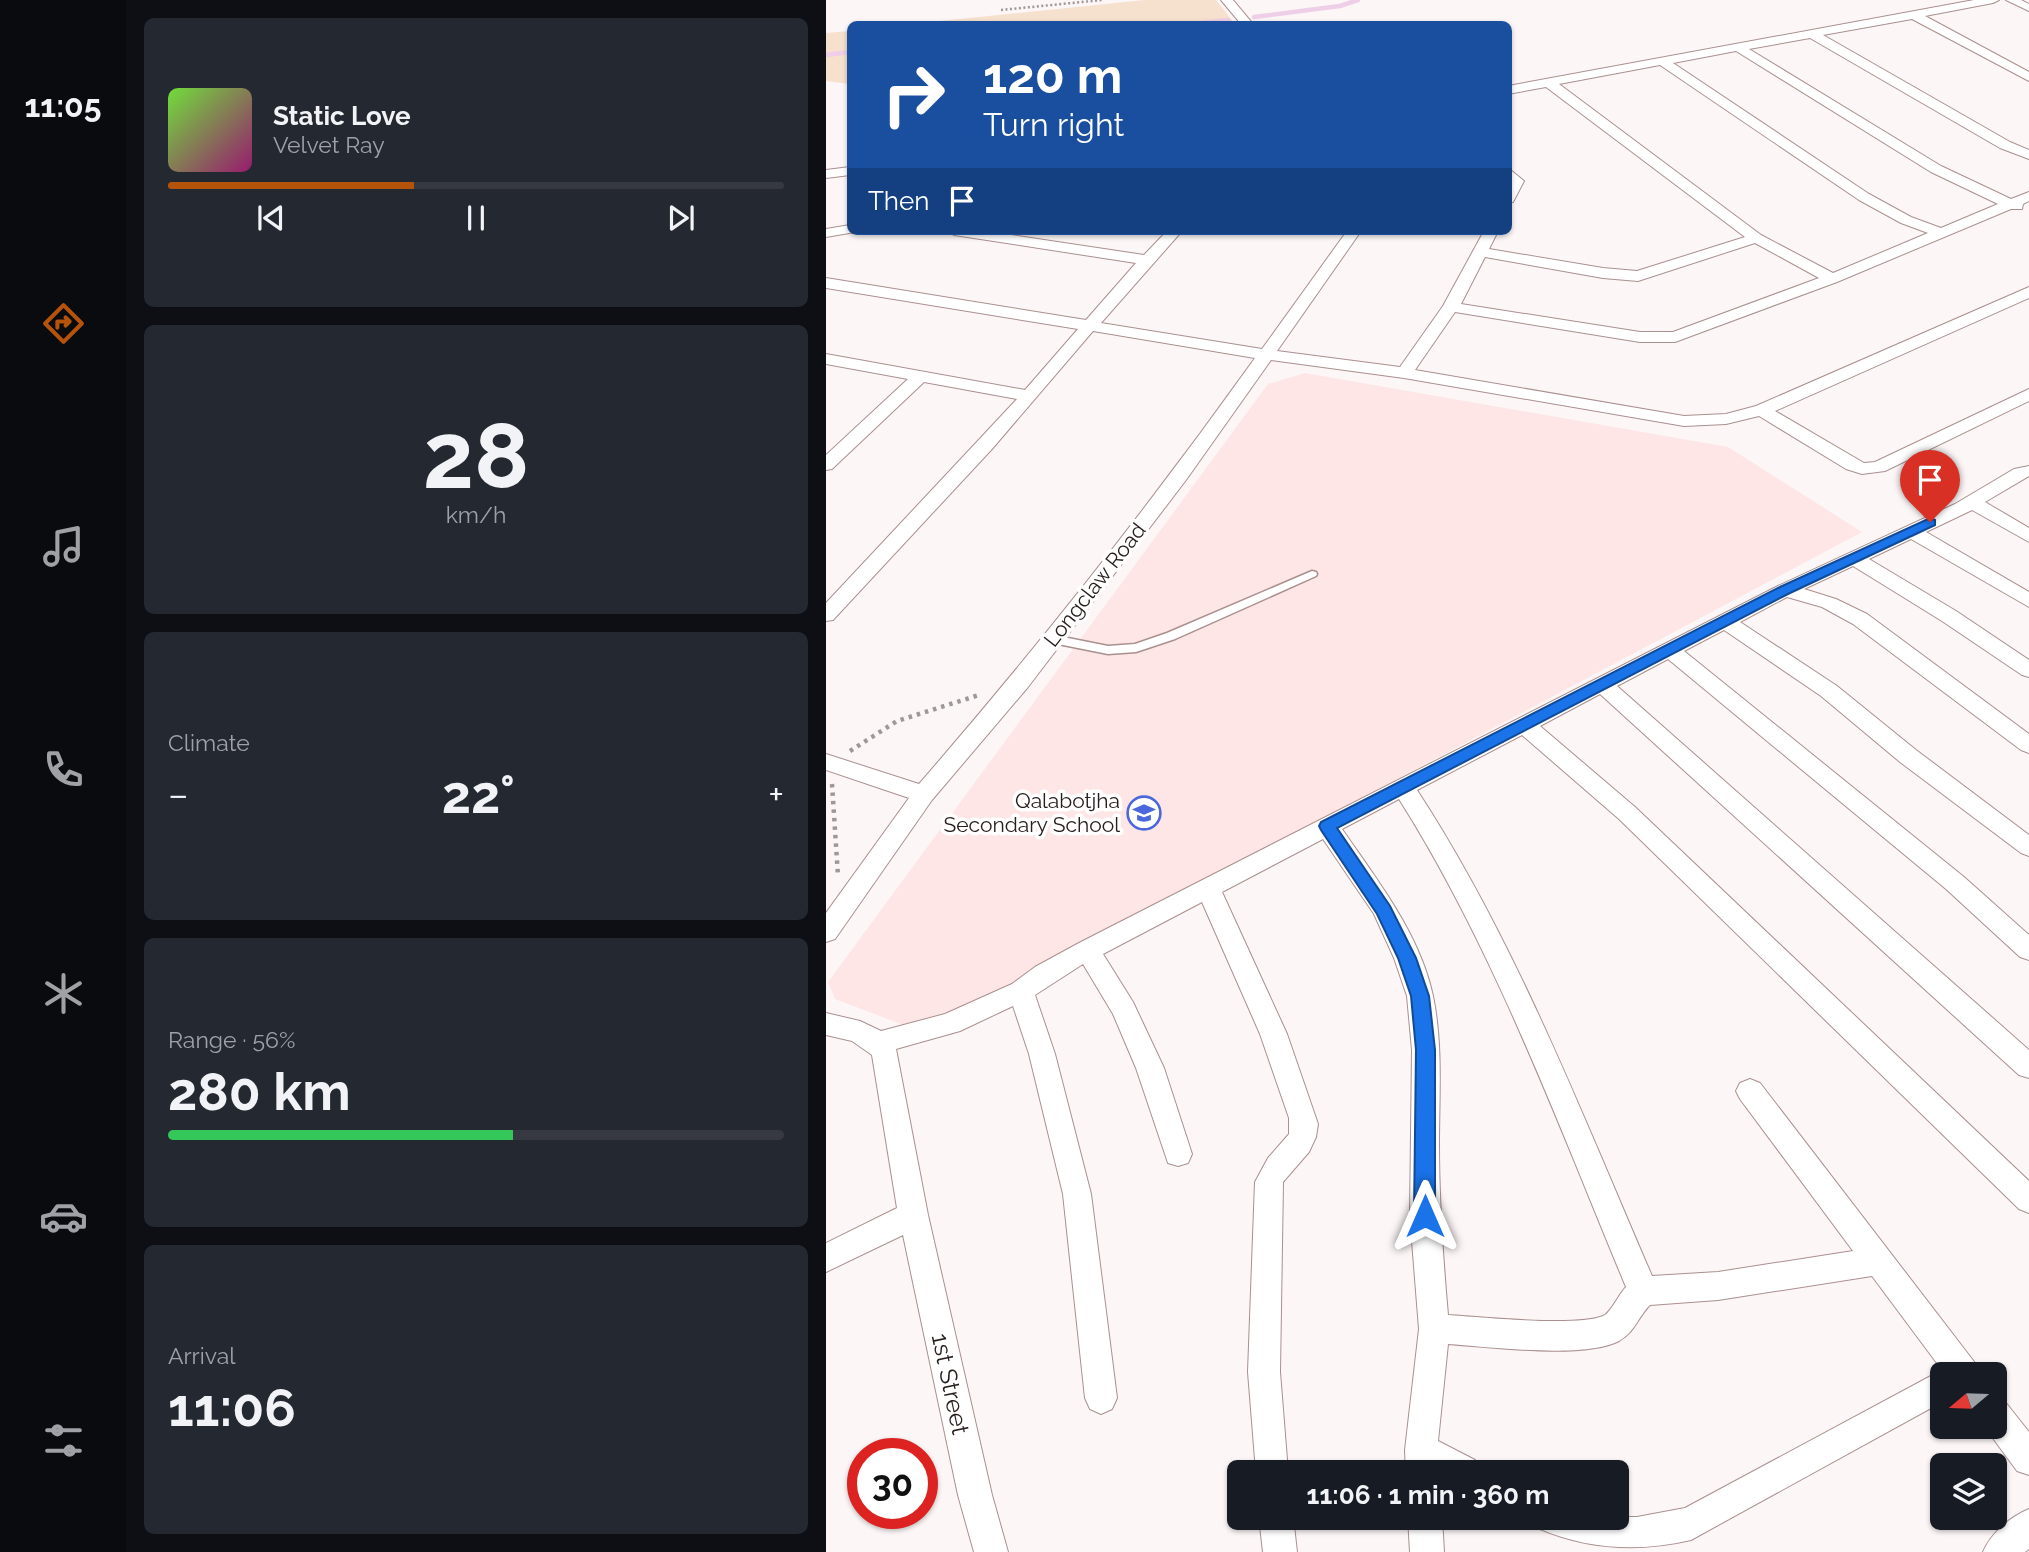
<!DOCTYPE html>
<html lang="en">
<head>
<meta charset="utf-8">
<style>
	:root { --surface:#171b24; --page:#242831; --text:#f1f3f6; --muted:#9ea1a6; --line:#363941; --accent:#b45309 }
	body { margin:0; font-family:Raleway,sans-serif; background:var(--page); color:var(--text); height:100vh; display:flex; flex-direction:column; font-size:26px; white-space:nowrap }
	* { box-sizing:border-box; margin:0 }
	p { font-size:23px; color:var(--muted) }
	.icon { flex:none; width:38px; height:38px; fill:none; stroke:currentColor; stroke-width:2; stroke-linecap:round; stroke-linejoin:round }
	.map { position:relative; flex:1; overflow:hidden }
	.drawer { display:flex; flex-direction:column; gap:18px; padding:18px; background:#0d0f14; width:700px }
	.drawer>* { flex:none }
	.top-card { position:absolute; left:21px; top:21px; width:665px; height:214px; border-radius:10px; box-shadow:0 2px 5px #0004; background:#1a4fa0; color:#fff; overflow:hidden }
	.needle { width:46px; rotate:251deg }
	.fabs { position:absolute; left:1104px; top:1362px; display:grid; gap:14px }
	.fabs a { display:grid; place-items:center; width:77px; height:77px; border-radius:10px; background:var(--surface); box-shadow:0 2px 5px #0004; font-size:35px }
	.speed { position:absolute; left:21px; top:1438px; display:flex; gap:14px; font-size:35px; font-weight:700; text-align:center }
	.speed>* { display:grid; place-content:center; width:91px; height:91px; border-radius:50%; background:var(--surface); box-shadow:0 2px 5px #0004; line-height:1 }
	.speed .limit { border:10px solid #d22; background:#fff; color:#111 }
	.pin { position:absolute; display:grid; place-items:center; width:60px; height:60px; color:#fff; margin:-72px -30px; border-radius:50% 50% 50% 0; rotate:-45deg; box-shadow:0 0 7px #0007 }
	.pin .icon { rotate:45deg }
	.me { position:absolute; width:77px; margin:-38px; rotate:0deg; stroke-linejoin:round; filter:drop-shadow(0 0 5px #0008) }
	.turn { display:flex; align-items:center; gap:24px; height:147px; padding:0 21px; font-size:32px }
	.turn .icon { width:91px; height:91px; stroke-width:2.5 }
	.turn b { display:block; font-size:49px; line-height:60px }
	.then { display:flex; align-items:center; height:66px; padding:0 21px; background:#0003; gap:14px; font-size:26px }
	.big { font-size:52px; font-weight:700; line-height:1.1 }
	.drawer .card { flex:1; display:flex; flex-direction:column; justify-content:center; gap:10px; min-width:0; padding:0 24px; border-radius:10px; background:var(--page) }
	.drawer .dial { align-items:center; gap:0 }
	.dial b { font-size:91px; line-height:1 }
	.song { display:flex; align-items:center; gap:21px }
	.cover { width:84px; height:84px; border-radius:10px; background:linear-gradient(135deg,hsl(100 70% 55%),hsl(320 70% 35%)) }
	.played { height:7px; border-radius:4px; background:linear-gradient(90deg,var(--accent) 40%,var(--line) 40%) }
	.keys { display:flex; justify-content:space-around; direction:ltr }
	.heat { display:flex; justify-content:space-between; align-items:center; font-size:38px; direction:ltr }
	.charge { height:10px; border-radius:5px; background:linear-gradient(90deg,#34c759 56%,var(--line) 0) }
	.trip { position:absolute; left:401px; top:1460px; width:402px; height:70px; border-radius:10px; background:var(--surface); box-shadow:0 2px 5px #0004; font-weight:700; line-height:70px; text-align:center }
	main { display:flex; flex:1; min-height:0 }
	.dock { display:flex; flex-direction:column; width:126px; justify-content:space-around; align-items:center; background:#090b0e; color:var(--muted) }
	.dock .icon { width:49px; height:49px }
	.dock .on { color:var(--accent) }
	.dock b { font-size:32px; color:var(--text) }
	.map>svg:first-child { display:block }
</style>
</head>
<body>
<main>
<nav class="dock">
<b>11:05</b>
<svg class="icon on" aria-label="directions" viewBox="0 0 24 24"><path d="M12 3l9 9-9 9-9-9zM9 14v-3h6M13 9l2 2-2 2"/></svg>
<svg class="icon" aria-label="music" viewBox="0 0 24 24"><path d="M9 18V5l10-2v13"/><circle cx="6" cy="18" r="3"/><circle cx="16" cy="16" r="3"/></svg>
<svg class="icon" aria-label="phone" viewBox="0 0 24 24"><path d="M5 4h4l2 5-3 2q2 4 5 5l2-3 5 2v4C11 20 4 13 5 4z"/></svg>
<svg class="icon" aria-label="climate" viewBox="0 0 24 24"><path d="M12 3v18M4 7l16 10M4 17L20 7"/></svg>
<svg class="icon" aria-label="car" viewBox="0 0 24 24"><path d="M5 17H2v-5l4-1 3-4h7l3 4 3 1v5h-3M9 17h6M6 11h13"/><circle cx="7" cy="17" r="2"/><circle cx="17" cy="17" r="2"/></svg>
<svg class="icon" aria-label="filters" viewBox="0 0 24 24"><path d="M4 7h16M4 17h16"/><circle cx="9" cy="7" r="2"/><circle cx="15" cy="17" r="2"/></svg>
</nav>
<section class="drawer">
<div class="card">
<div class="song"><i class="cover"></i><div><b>Static Love</b><p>Velvet Ray</p></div></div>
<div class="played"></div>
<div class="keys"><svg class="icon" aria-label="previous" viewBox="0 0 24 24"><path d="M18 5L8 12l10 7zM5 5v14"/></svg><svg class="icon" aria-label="pause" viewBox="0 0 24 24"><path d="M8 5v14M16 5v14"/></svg><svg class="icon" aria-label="next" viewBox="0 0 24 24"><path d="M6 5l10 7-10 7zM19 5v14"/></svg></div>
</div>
<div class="card dial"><b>28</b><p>km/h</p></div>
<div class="card"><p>Climate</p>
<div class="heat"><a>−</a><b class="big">22°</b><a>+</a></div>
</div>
<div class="card"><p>Range · 56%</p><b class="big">280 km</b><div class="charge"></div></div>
<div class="card"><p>Arrival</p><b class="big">11:06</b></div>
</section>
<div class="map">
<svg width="1203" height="1552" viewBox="0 0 1203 1552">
	<rect width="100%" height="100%" fill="#fcf6f6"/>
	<path fill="#fde6e5" d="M479,373L902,447L1036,532L96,1032L9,999L2,982L442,384Z"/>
	<path fill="#f6e0ce" d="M319,0H390L409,24H84Z
		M24,31V84L0,81V33Z"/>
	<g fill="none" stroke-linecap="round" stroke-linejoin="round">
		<path stroke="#efcee7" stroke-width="4.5" d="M428,17L514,6L532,0
			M367,24L402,20
			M0,55L24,52"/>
		<defs>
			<path id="lane" d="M486,571L490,572L491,574L490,576L349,639L310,652L282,654L227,643L221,639L227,635L282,646L309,644L341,633Z"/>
			<path id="street" d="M395,0H407L427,24H415Z
				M1148,0H1173L1167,3L1099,16L1203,72V81L1086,19L997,35L1184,142L1203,150V159L1174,148L984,38L923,49L1115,166L1185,199L1203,192V201L1197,204L1196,209H1185L1011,282L849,342H814L629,312L589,370L858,416L900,414L930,406L1203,287V298L949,411L1038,463L1049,462L1203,389V401L1059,471L1036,474L1020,469L933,416L900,424L858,426L578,378L445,360L360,480L202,687L106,800L9,939L0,942V913L83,798L0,770V754L93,784C212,647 324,505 429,358L267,331L166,449L7,620L0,621V603L191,399L98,382L6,469L0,470V455L82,379L0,364V354L199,390L252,329L0,288V278L260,320L310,263L128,235L121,231H158L318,255L341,231H356L275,323L436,349L521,231H535L451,351L574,367L617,306L658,231H672L663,249L777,268L811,271L919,237L720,87L682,94V86ZM910,51L1105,172L1172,204L1115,228L1085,217L1043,194L847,63ZM834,65L1033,200L1075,223L1102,233L1007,273L935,235L733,84ZM929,243L993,278L847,332H814L635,304L659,257L777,278L812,281Z
				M1180,0H1195L1203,4V11Z
				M24,167V175L0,178V170Z
				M682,168L698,181L687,202L682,203Z
				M24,225V231L29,232L0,237V229Z
				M1203,466V476L1159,502L1203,528V542L1146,510L1100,532L1203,592V607L1085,539L1043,559L1130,611L1203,660V677L1196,675L1116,621L1027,566L978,589L1010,599L1041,614L1203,734V753L1195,750L1027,624L996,607L961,597L914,622L1011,686L1090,750L1203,835V856L1195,853L1074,762L995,696L898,630L858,651L1138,877L1203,935V960L1194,957L1120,889L842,659L791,686L1203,1050V1078L1193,1075L774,694L714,726L809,807L1203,1181V1213L1193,1209L793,819L696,735L591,790C689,940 755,1112 826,1276L892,1272L1027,1251L914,1099L910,1091L914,1083L924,1079L934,1083L1149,1363L1154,1374H1116V1402L865,1540C813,1552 764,1550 714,1529L709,1517H811L859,1508L1116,1370L1046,1276L892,1300L824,1305C812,1317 809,1332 793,1341C759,1359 663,1347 622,1344L612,1441L649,1460L653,1472H580L579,1450L593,1329L584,1216L586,1050L581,996L568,958L548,914L497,839L396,892L461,1034L492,1124L490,1137L483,1152L457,1182L454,1372L462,1472H430L422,1372L429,1182L442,1158L463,1134V1118L434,1034L376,902L277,954L307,1002L338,1068L366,1154L362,1163L352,1166L342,1163L310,1068L287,1014L257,964L209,995L229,1054L265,1194L291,1398L286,1409L275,1414L264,1409L259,1398L237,1194L203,1054L187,1006L134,1031L70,1049L102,1215L166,1495L182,1552H148L132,1495L77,1235L0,1272V1243L71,1208L46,1055L26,1041L0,1035V1013L34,1021L55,1031L119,1014L186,984L209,967L253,943L952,586L1129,504L1188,469ZM573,799C668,949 732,1124 800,1287C792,1295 785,1313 777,1316C750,1327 655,1317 622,1315C617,1258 613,1202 613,1145C613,1097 617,1044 607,996C594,934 551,880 516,829Z
				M1169,1398L1180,1403L1203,1432V1475L1191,1471L1158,1426H1169Z
				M1203,1509V1549L1199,1552H1157C1165,1533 1184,1517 1203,1509Z
				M433,1517H467L471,1552H437Z
				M582,1517H616L618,1552H584Z"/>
		</defs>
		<use href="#lane" stroke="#aa908f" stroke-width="3"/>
		<use href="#street" stroke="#aa908f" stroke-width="2"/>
		<path stroke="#a09898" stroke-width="2.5" stroke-dasharray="2 2.5" stroke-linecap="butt" d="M175,10L276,0"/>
		<path stroke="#a09898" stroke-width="4.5" stroke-dasharray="3.5 5" stroke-linecap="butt" d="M24,751L71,721L153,695
			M6,784L12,876"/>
		<use href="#lane" fill="#fff" fill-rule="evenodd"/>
		<use href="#street" fill="#fff" fill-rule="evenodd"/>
	</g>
	<path fill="#1a73e8" stroke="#114b97" stroke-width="2" d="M1104,518L1109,520V525L964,593L511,828L564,906L590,958L603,996L609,1050V1216L606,1223L599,1226L591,1223L588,1216L590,1050L585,996L572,958L551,914L495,830L493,826L495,822L954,587Z"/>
	<defs>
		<symbol id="school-ring" viewBox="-11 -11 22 22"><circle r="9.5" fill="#fff" stroke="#4a67db" stroke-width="1.5"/><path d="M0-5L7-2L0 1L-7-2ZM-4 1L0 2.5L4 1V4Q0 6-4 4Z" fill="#4a67db"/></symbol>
	</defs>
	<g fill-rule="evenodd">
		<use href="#school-ring" x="299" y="794" width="38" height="38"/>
	</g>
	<g text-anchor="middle" stroke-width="7" stroke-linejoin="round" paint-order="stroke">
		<g font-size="21" fill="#271d1d" stroke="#fff">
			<text transform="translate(269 585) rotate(-52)" y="7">Longclaw Road</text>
		</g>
		<g font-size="21" fill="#271d1d" stroke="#fff" text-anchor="end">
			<text x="294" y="808">Qalabotjha<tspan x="294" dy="24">Secondary School</tspan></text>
		</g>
		<g font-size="24" fill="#271d1d" stroke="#fff">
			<text transform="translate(124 1384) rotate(78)" y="8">1st Street</text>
		</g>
	</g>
</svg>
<div class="fabs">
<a><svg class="needle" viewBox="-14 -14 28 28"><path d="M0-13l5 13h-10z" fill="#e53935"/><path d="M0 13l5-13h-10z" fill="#9ea1a6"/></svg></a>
<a><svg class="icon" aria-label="layers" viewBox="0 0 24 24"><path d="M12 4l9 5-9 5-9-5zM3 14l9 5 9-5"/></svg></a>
</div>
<div class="speed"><div class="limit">30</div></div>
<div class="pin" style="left:1104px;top:522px;background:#d93025"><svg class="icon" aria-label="arrive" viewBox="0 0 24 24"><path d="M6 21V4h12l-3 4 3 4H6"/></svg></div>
<svg class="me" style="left:599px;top:1216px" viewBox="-20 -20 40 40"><path d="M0-17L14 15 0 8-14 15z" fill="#1a73e8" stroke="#fff" stroke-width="4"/></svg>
<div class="trip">11:06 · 1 min · 360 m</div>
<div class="top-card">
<div class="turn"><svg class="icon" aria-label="right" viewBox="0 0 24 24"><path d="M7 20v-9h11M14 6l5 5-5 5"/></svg><div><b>120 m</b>Turn right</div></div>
<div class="then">Then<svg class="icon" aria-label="arrive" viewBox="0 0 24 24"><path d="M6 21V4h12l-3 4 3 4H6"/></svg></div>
</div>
</div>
</main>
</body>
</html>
